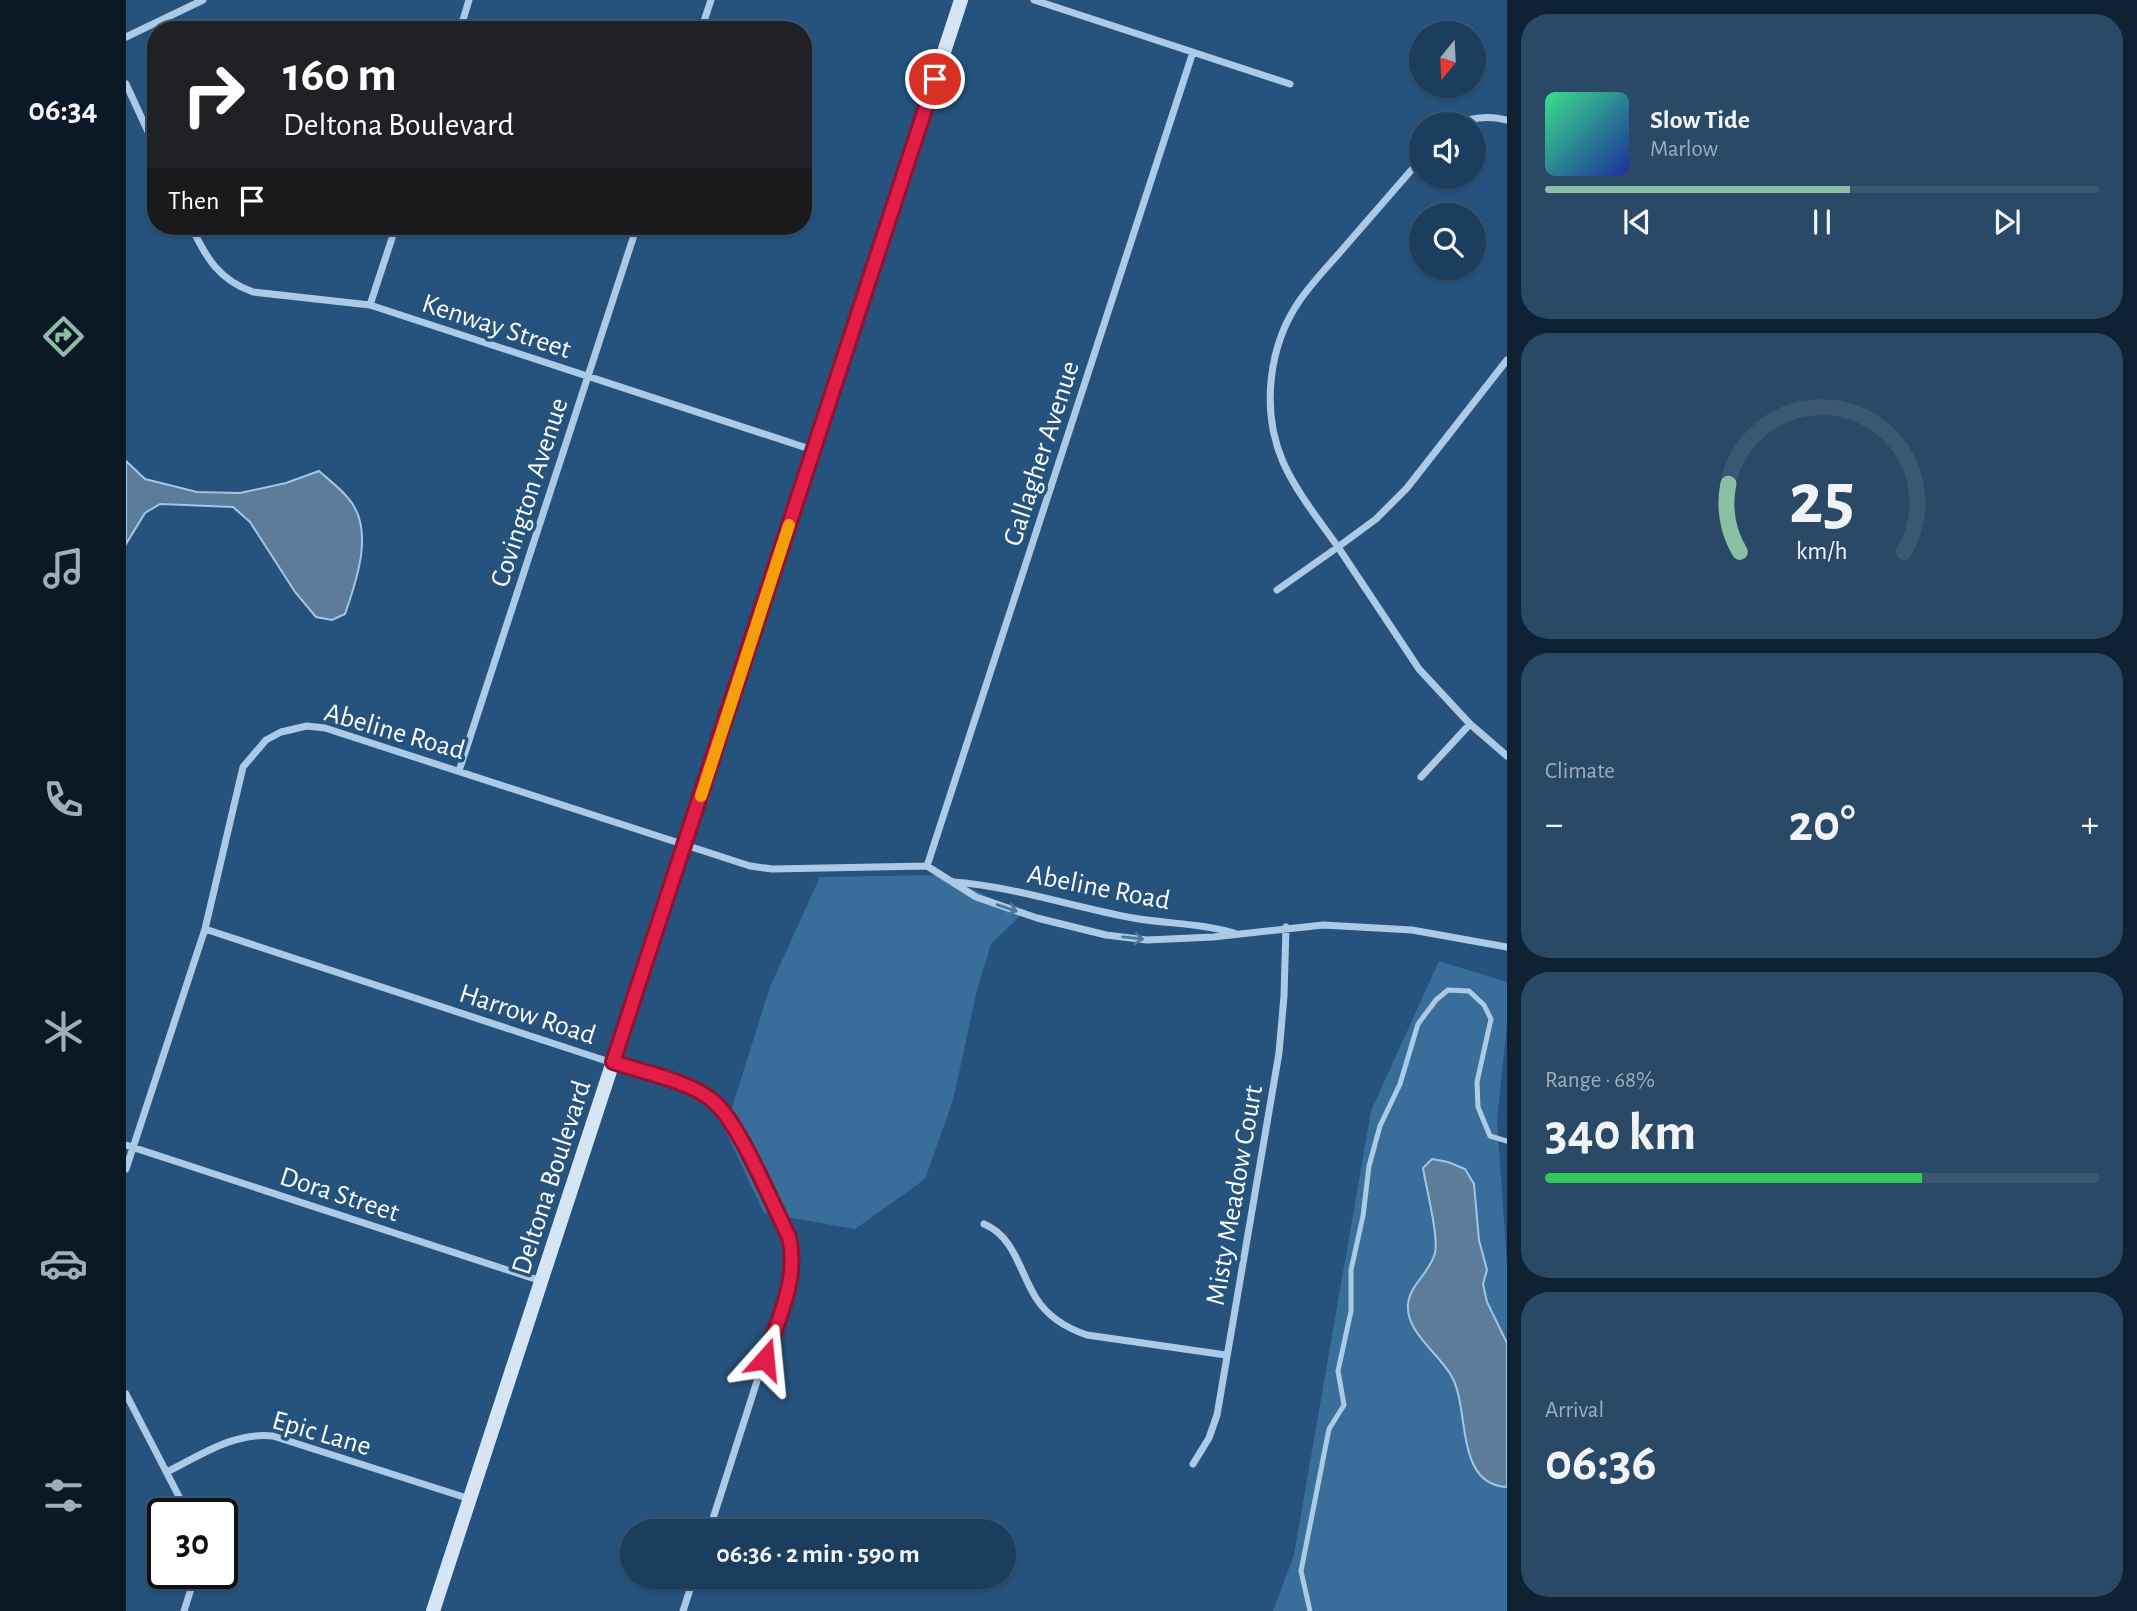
<!DOCTYPE html>
<html lang="en">
<head>
<meta charset="utf-8">
<style>
	:root { --surface:#1c3e5e; --page:#294967; --text:#f1f3f6; --muted:#a0aebc; --line:#3a5773; --accent:#8abfa5 }
	body { margin:0; font-family:"Alegreya Sans",sans-serif; background:var(--page); color:var(--text); height:100vh; display:flex; flex-direction:column; font-size:26px; white-space:nowrap }
	* { box-sizing:border-box; margin:0 }
	p { font-size:23px; color:var(--muted) }
	.icon { flex:none; width:38px; height:38px; fill:none; stroke:currentColor; stroke-width:2; stroke-linecap:round; stroke-linejoin:round }
	.map { position:relative; flex:1; overflow:hidden }
	.side { display:flex; flex-direction:column; gap:14px; padding:14px; background:#0f2234; width:630px }
	.side>* { flex:none }
	.banner { position:absolute; left:21px; top:21px; width:665px; height:214px; border-radius:28px; box-shadow:0 2px 5px #0004,0 0 0 2px var(--line); background:#202124; color:#fff; overflow:hidden }
	.needle { width:46px; rotate:198deg }
	.controls { position:absolute; left:1283px; top:21px; display:grid; gap:14px }
	.controls a { display:grid; place-items:center; width:77px; height:77px; border-radius:50%; background:var(--surface); box-shadow:0 2px 5px #0004,0 0 0 2px var(--line); font-size:35px }
	.speed { position:absolute; left:21px; top:1498px; display:flex; gap:14px; font-size:35px; font-weight:700; text-align:center }
	.speed>* { display:grid; place-content:center; width:91px; height:91px; border-radius:50%; background:var(--surface); box-shadow:0 2px 5px #0004,0 0 0 2px var(--line); line-height:1 }
	.speed .limit { border:4px solid #111; border-radius:10px; background:#fff; color:#111 }
	.pin { position:absolute; display:grid; place-items:center; width:60px; height:60px; color:#fff; margin:-30px; border:4px solid #fff; border-radius:50%; box-shadow:0 2px 7px #0007 }
	.me { position:absolute; width:77px; margin:-38px; rotate:18deg; stroke-linejoin:round; filter:drop-shadow(0 0 5px #0008) }
	.turn { display:flex; align-items:center; gap:24px; height:147px; padding:0 21px; font-size:32px }
	.turn .icon { width:91px; height:91px; stroke-width:2.5 }
	.turn b { display:block; font-size:49px; line-height:60px }
	.then { display:flex; align-items:center; height:66px; padding:0 21px; background:#0003; gap:14px; font-size:26px }
	.big { font-size:52px; font-weight:700; line-height:1.1 }
	.side .widget { flex:1; display:flex; flex-direction:column; justify-content:center; gap:10px; min-width:0; padding:0 24px; border-radius:28px; background:var(--page) }
	.side .dial { align-items:center; gap:0 }
	.dial svg { height:182px; overflow:visible; fill:none; stroke:var(--line); stroke-width:7; stroke-linecap:round; text-anchor:middle }
	.dial text { fill:var(--text); stroke:none }
	.song { display:flex; align-items:center; gap:21px }
	.cover { width:84px; height:84px; border-radius:10px; background:linear-gradient(135deg,hsl(150 70% 55%),hsl(230 70% 35%)) }
	.played { height:7px; border-radius:4px; background:linear-gradient(90deg,var(--accent) 55%,var(--line) 55%) }
	.keys { display:flex; justify-content:space-around; direction:ltr }
	.heat { display:flex; justify-content:space-between; align-items:center; font-size:38px; direction:ltr }
	.charge { height:10px; border-radius:5px; background:linear-gradient(90deg,#34c759 68%,var(--line) 0) }
	.trip { position:absolute; left:494px; top:1519px; width:396px; height:70px; border-radius:35px; background:var(--surface); box-shadow:0 2px 5px #0004,0 0 0 2px var(--line); font-weight:700; line-height:70px; text-align:center }
	main { display:flex; flex:1; min-height:0 }
	.tab-bar { display:flex; flex-direction:column; width:126px; justify-content:space-around; align-items:center; background:#0b1926; color:var(--muted) }
	.tab-bar .icon { width:49px; height:49px }
	.tab-bar .selected { color:var(--accent) }
	.tab-bar b { font-size:32px; color:var(--text) }
	.map>svg:first-child { display:block }
</style>
</head>
<body>
<main>
<nav class="tab-bar">
<b>06:34</b>
<svg class="icon selected" aria-label="directions" viewBox="0 0 24 24"><path d="M12 3l9 9-9 9-9-9zM9 14v-3h6M13 9l2 2-2 2"/></svg>
<svg class="icon" aria-label="music" viewBox="0 0 24 24"><path d="M9 18V5l10-2v13"/><circle cx="6" cy="18" r="3"/><circle cx="16" cy="16" r="3"/></svg>
<svg class="icon" aria-label="phone" viewBox="0 0 24 24"><path d="M5 4h4l2 5-3 2q2 4 5 5l2-3 5 2v4C11 20 4 13 5 4z"/></svg>
<svg class="icon" aria-label="climate" viewBox="0 0 24 24"><path d="M12 3v18M4 7l16 10M4 17L20 7"/></svg>
<svg class="icon" aria-label="car" viewBox="0 0 24 24"><path d="M5 17H2v-5l4-1 3-4h7l3 4 3 1v5h-3M9 17h6M6 11h13"/><circle cx="7" cy="17" r="2"/><circle cx="17" cy="17" r="2"/></svg>
<svg class="icon" aria-label="filters" viewBox="0 0 24 24"><path d="M4 7h16M4 17h16"/><circle cx="9" cy="7" r="2"/><circle cx="15" cy="17" r="2"/></svg>
</nav>
<div class="map">
<svg width="1381" height="1611" viewBox="0 0 1381 1611">
	<rect width="100%" height="100%" fill="#26537d"/>
	<path fill="#3a6e9a" d="M816,875L897,913L865,944L851,990L827,1100L799,1179L729,1229L638,1213L599,1130L644,987L694,877Z
		M1313,961L1381,982V1025L1371,1120L1381,1265V1611H1147L1168,1555L1245,1111Z"/>
	<path fill="#5c7c9a" stroke="#a0c6e5" stroke-width="2" d="M0,461L19,479L71,492L114,493L160,483L193,471C203,480 214,488 222,498C249,528 231,580 219,614L206,620L190,617L169,592L124,522L107,507L34,504L19,513L0,544Z
		M1306,1159L1322,1162L1339,1169L1348,1184L1353,1240L1361,1270L1357,1284L1361,1302L1381,1343V1487C1329,1485 1344,1410 1326,1377C1314,1354 1280,1333 1282,1305C1283,1285 1304,1273 1309,1253C1313,1237 1300,1187 1297,1168Z"/>
	<g fill="none" stroke-linecap="round" stroke-linejoin="round">
		<path stroke="#accae5" stroke-width="5" d="M1184,1611L1175,1571L1203,1429L1218,1405L1212,1371L1225,1311V1270L1237,1216L1243,1166L1254,1126L1274,1084L1292,1024L1310,1000L1322,990L1343,991L1358,1005L1365,1019L1351,1082L1352,1107L1364,1136L1381,1141"/>
		<path stroke="#accae5" stroke-width="7" d="M908,0L1164,84
			M334,30L343,0
			M575,30L585,0
			M0,37L77,0
			M0,84L30,149
			M1332,124C1348,116 1364,116 1381,120
			M1295,159C1271,187 1246,215 1222,243C1206,262 1188,280 1174,300C1142,346 1135,411 1157,462C1171,493 1193,520 1212,547L1250,519L1281,488L1381,360
			M65,226C80,258 93,280 127,292L244,305L687,450
			M244,305L270,226
			M1151,590L1212,547L1293,669L1344,724L1381,756
			M333,771L511,226
			M1295,777L1344,724
			M801,866L1067,52
			M828,882C890,887 947,907 1007,918C1041,924 1075,923 1108,933
			M79,929L572,1091L587,1100L599,1113L663,1237L666,1272L583,1531
			M0,1145L415,1281
			M0,1169L79,929L117,767L140,740L155,732L181,726L199,728L624,866L646,869L801,866L850,897L911,918L980,935L1021,940L1087,937L1197,925L1286,930L1381,947
			M858,1224C889,1237 893,1271 910,1298C922,1317 940,1328 961,1335L1100,1355
			M0,1394L62,1514
			M1067,1464L1083,1438L1091,1415L1153,1053L1158,996L1160,927
			M41,1472C75,1455 107,1432 147,1436L344,1499
			M58,1611L70,1573
			M557,1611L568,1577"/>
		<path stroke="#d5e5f5" stroke-width="14" d="M307,1611L835,0"/>
	</g>
	<defs><path id="oneway-shaft" d="M-6 0H5M1.5-3L5.5 0L1.5 3" fill="none" stroke-width="1.6" stroke-linecap="round" stroke-linejoin="round" transform="scale(1.75)"/></defs>
	<g stroke="#4e779c">
		<use href="#oneway-shaft" transform="translate(881 908) rotate(19)"/>
		<use href="#oneway-shaft" transform="translate(1007 938) rotate(6)"/>
	</g>
	<g fill="none" stroke-linecap="round" stroke-linejoin="round">
		<defs>
			<path id="route" d="M639,1359C652,1319 673,1279 663,1237C646,1204 613,1122 587,1101C564,1081 516,1072 487,1062L809,79"/>
		</defs>
		<use href="#route" stroke="#92132f" stroke-width="18"/>
		<use href="#route" stroke="#e11d48" stroke-width="12"/>
		<path stroke="#f59e0b" stroke-width="12" d="M575,796L663,525"/>
	</g>
	<g text-anchor="middle" stroke-width="7" stroke-linejoin="round" paint-order="stroke">
		<g font-size="28" fill="#fff" stroke="#26537d">
			<text transform="translate(371 325) rotate(18)" y="10">Kenway Street</text>
			<text transform="translate(914 453) rotate(-72)" y="10">Gallagher Avenue</text>
			<text transform="translate(402 492) rotate(-72)" y="10">Covington Avenue</text>
			<text transform="translate(269 730) rotate(16)" y="10">Abeline Road</text>
			<text transform="translate(973 886) rotate(11)" y="10">Abeline Road</text>
			<text transform="translate(402 1013) rotate(18)" y="10">Harrow Road</text>
			<text transform="translate(424 1177) rotate(-72)" y="10">Deltona Boulevard</text>
			<text transform="translate(214 1193) rotate(18)" y="10">Dora Street</text>
			<text transform="translate(1107 1195) rotate(-80)" y="10">Misty Meadow Court</text>
			<text transform="translate(196 1432) rotate(16)" y="10">Epic Lane</text>
		</g>
	</g>
</svg>
<div class="controls">
<a><svg class="needle" viewBox="-14 -14 28 28"><path d="M0-13l5 13h-10z" fill="#e53935"/><path d="M0 13l5-13h-10z" fill="#a0aebc"/></svg></a>
<a><svg class="icon" aria-label="sound" viewBox="0 0 24 24"><path d="M4 9h4l5-4v14l-5-4H4zM17 9q2 3 0 6"/></svg></a>
<a><svg class="icon" aria-label="search" viewBox="0 0 24 24"><circle cx="10" cy="10" r="6"/><path d="M15 15l6 6"/></svg></a>
</div>
<div class="speed"><div class="limit">30</div></div>
<div class="pin" style="left:809px;top:79px;background:#d93025"><svg class="icon" aria-label="arrive" viewBox="0 0 24 24"><path d="M6 21V4h12l-3 4 3 4H6"/></svg></div>
<svg class="me" style="left:639px;top:1359px" viewBox="-20 -20 40 40"><path d="M0-17L14 15 0 8-14 15z" fill="#e11d48" stroke="#fff" stroke-width="4"/></svg>
<div class="trip">06:36 · 2 min · 590 m</div>
<div class="banner">
<div class="turn"><svg class="icon" aria-label="right" viewBox="0 0 24 24"><path d="M7 20v-9h11M14 6l5 5-5 5"/></svg><div><b>160 m</b>Deltona Boulevard</div></div>
<div class="then">Then<svg class="icon" aria-label="arrive" viewBox="0 0 24 24"><path d="M6 21V4h12l-3 4 3 4H6"/></svg></div>
</div>
</div>
<section class="side">
<div class="widget">
<div class="song"><i class="cover"></i><div><b>Slow Tide</b><p>Marlow</p></div></div>
<div class="played"></div>
<div class="keys"><svg class="icon" aria-label="previous" viewBox="0 0 24 24"><path d="M18 5L8 12l10 7zM5 5v14"/></svg><svg class="icon" aria-label="pause" viewBox="0 0 24 24"><path d="M8 5v14M16 5v14"/></svg><svg class="icon" aria-label="next" viewBox="0 0 24 24"><path d="M6 5l10 7-10 7zM19 5v14"/></svg></div>
</div>
<div class="widget dial"><svg viewBox="0 0 100 80">
<path d="M14 69A42 42 0 1 1 86 69"/>
<path d="M14 69A42 42 0 0 1 9 39" stroke="#8abfa5"/>
<text x="50" y="56" font-size="32" font-weight="700">25</text>
<text x="50" y="72" font-size="11">km/h</text>
</svg></div>
<div class="widget"><p>Climate</p>
<div class="heat"><a>−</a><b class="big">20°</b><a>+</a></div>
</div>
<div class="widget"><p>Range · 68%</p><b class="big">340 km</b><div class="charge"></div></div>
<div class="widget"><p>Arrival</p><b class="big">06:36</b></div>
</section>
</main>
</body>
</html>
